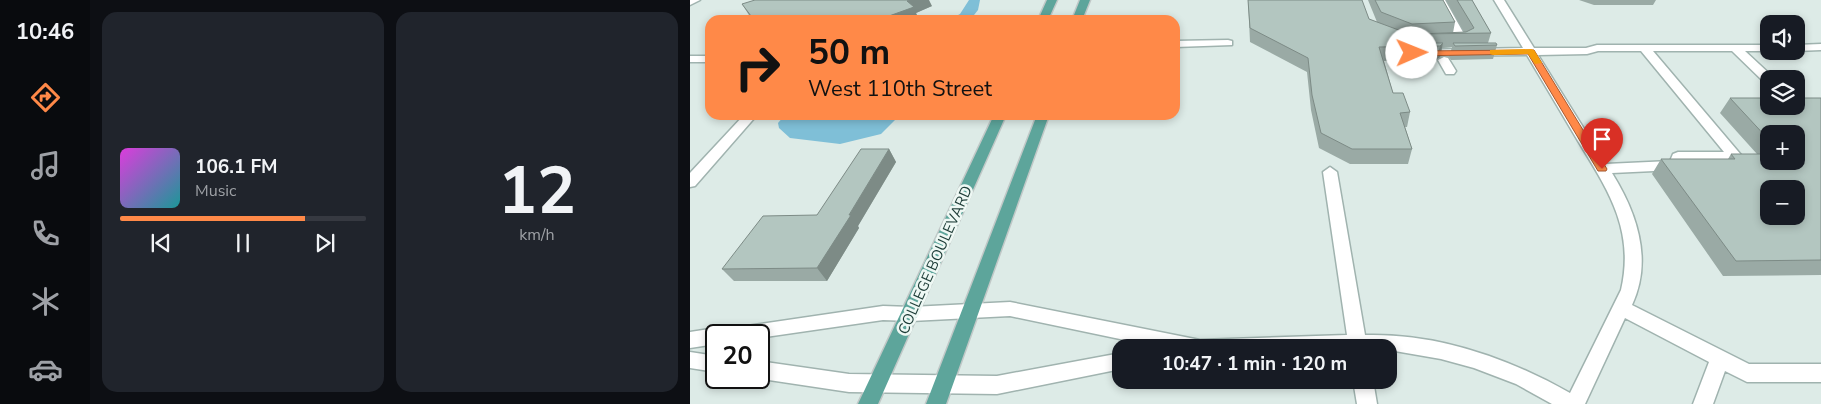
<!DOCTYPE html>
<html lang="en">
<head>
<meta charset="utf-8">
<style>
	:root { --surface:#171b24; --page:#20242c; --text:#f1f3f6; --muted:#9ea1a6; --line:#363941; --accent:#ff8948 }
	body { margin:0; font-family:"Nunito Sans",sans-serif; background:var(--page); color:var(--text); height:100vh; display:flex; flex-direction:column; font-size:19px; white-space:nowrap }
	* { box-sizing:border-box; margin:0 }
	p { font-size:16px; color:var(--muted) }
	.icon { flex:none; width:28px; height:28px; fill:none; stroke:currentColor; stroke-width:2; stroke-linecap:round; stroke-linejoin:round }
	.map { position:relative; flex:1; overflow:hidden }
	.details { display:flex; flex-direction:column; gap:12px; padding:12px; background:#0d0f14; width:600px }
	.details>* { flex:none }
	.top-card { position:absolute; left:15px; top:15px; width:475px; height:105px; border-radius:15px; box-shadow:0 2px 8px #0003; background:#ff8948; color:#111; overflow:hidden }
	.tools { position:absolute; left:1070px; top:15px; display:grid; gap:10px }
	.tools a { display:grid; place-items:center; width:45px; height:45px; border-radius:10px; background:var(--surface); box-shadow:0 2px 8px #0003; font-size:25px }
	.speed { position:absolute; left:15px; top:324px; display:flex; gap:10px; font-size:25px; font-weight:700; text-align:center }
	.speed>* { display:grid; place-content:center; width:65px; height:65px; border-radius:50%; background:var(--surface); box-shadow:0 2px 8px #0003; line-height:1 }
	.speed .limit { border:2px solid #111; border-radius:8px; background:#fff; color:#111 }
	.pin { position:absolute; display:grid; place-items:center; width:42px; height:42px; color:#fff; margin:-51px -21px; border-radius:50% 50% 50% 0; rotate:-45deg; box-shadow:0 0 5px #0007 }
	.pin .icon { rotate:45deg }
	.me { position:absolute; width:55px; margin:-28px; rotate:89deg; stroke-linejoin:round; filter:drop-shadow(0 0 4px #0008) }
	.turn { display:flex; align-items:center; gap:18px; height:105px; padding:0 20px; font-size:22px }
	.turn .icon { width:65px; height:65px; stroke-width:2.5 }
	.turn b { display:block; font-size:35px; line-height:42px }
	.details .tile { flex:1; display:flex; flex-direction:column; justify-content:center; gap:8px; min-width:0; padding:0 18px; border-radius:15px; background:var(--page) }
	.details .dial { align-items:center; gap:0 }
	.dial b { font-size:65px; line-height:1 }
	.song { display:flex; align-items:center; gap:15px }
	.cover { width:60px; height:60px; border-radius:8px; background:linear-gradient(135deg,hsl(300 70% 55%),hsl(180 70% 35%)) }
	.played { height:5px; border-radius:2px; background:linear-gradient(90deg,var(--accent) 75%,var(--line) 75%) }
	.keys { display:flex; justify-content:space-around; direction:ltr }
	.details .tiles { flex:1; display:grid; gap:12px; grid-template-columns:repeat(2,1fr) }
	.trip { position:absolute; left:422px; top:339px; width:285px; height:50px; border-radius:15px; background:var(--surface); box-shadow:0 2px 8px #0003; font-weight:700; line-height:50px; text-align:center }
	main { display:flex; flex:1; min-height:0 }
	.menu { display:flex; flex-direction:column; width:90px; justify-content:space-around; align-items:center; background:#090b0e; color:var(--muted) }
	.menu .icon { width:35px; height:35px }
	.menu .current { color:var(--accent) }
	.menu b { font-size:22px; color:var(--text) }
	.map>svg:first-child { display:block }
</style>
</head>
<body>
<main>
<nav class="menu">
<b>10:46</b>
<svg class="icon current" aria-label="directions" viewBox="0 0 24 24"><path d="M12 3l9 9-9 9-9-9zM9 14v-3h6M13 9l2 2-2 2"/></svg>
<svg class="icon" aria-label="music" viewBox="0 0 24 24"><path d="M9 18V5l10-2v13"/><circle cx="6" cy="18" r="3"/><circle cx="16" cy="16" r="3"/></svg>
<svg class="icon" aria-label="phone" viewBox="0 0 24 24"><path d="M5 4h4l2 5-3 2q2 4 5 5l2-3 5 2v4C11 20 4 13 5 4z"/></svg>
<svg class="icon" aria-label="climate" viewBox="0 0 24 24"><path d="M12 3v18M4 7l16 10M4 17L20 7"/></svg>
<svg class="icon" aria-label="car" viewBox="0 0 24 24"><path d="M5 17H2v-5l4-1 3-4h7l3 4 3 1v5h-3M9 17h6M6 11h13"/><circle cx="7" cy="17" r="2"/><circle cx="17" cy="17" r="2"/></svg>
</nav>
<section class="details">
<div class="tiles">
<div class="tile">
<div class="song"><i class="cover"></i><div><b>106.1 FM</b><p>Music</p></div></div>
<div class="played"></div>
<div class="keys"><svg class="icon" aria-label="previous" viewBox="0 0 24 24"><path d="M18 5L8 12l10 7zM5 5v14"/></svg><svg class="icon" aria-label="pause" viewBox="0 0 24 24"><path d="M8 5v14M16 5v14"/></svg><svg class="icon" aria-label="next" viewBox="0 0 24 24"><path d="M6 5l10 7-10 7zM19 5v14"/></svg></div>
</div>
<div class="tile dial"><b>12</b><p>km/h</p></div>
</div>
</section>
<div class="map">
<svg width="1131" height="404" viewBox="0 0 1131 404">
	<rect width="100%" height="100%" fill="#ddebe7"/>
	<path fill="#7fbfd7" d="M279,0H290L288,10L280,20H258L270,14Z
		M95,115H210L191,134L150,144L100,138L89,128L88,123Z"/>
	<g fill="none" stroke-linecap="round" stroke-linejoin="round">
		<defs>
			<path id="minor" d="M0,0H10L0,5Z
				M745,0H755L778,41L776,43C761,47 713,50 702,39L708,36L719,40L765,38Z
				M804,0H814L844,48H896L907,45H1079L1080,51H1055L1083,77L1079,79V84L1075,83L1042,51H963L1052,156L1045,161H993L990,168L985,170L922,173C947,213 963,260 942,305L1059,364H1131V382H1057L1035,371L1023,404H1003L1019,362L935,318L895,404H862L826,384L784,368L751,359L699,350V348H473L320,316L221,321L193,320L69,338V335H26V344L0,348V332L26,328L30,330L193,306L221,307L320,302L510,340L657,335L633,172L640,167L647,172L675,335C747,333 818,358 880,393L931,290C945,230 918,190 888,141C871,112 854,84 837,55L731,56L725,53L731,50L833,48ZM908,51H951L1034,152H988L983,154L980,161L916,164L848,55L897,54Z
				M538,40L542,41V45L485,47V41Z
				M1131,44V50L1106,51H1105L1106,45Z
				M0,56H20V62H0Z
				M754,57L758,58L766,71L764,74H756L748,60Z
				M54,115H67L5,186L0,187V173Z
				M0,352L26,356V372L0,368Z
				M431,353V369L307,394L159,392L66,378H69V361L159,374L307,376Z
				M663,380H683L687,404H667Z"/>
			<path id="major" d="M357,0H367L358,20H348Z
				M390,0H400L392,20H382Z
				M304,115H316L188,404H168Z
				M347,115H359L256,404H236Z"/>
		</defs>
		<use href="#minor" stroke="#a0b3af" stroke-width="3"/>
		<use href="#major" stroke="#c0c8c7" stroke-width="3"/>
		<use href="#minor" fill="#fff" fill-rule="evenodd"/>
		<use href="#major" fill="#5da59b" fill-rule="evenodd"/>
	</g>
	<path fill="#9aaaa5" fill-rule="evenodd" d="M558,0L679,19L687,22L678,0H753L765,22L763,33L774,32L756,0H782L801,33L798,43L807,45L803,59L761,60L759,57L762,47L752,48L750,57L746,60L694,61L703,93L720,112L717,127H715L722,149L718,164H660L629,148L621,110L617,72L560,42ZM717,37L719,38H730L729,43H721Z
		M889,0H966L963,5H904Z
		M52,4L242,6L226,13L229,20H62Z
		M1040,98H1131V275L1033,276L962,174L971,159H1038L1041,154H1067L1030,113ZM1079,134L1106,161H1079Z
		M199,149L206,162L168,226L169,228L137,281H44L32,269L127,215Z"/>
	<path fill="#7d8b86" d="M219,0H239L242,6L226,13L229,20H188Z
		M753,43L750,57L746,60L750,46Z
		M199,149L206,162L168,226L169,228L137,281L127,268Z"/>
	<path fill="#b3c6c0" stroke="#7d8b86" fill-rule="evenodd" d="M65,0H219L217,1L224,7L188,20H64L52,4Z
		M558,0H672L679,19L714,32L721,43H753L750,46L689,47L703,93H713L720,112L710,113L722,149H662L631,133L622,95L618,58L560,28Z
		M685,0H753L765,22L722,24L691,12Z
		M767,0H782L801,33L730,34L776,32L784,28Z
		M763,43H806L807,45L765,46Z
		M1040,98H1079V106H1106V98H1131V260L1046,261L971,159H1045L1041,154H1079V161H1106V134H1079V140ZM1079,189H1106V216H1079Z
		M171,149H199L159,215H161L127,268L32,269L73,216L127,215Z"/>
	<path fill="#ff8948" stroke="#a6592f" d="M844,50L917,169L916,171H908L838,54L722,56L717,53L722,51Z"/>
	<path fill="#f59e0b" d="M800,50L841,49L844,50L852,63L845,64L838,54L803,55L800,54Z"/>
	<g text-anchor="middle" stroke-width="5" stroke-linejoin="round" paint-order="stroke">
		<g font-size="15" fill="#1d3c37" stroke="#eef8f4">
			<text transform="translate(245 260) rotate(-66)" y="5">COLLEGE BOULEVARD</text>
		</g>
	</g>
</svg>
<div class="tools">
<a><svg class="icon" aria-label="sound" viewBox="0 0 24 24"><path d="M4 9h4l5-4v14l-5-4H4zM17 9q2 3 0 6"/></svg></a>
<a><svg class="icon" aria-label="layers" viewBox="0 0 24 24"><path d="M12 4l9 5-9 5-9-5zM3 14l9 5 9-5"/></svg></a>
<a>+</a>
<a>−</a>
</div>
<div class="speed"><div class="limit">20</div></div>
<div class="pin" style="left:912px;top:169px;background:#d93025"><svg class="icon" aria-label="arrive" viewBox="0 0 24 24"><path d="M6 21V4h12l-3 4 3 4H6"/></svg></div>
<svg class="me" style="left:722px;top:53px" viewBox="-20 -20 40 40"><circle r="19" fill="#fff"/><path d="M0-13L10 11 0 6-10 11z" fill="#ff8948"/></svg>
<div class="trip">10:47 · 1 min · 120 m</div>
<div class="top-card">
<div class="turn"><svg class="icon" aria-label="right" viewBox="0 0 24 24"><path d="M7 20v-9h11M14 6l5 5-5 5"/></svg><div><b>50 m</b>West 110th Street</div></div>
</div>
</div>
</main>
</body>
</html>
